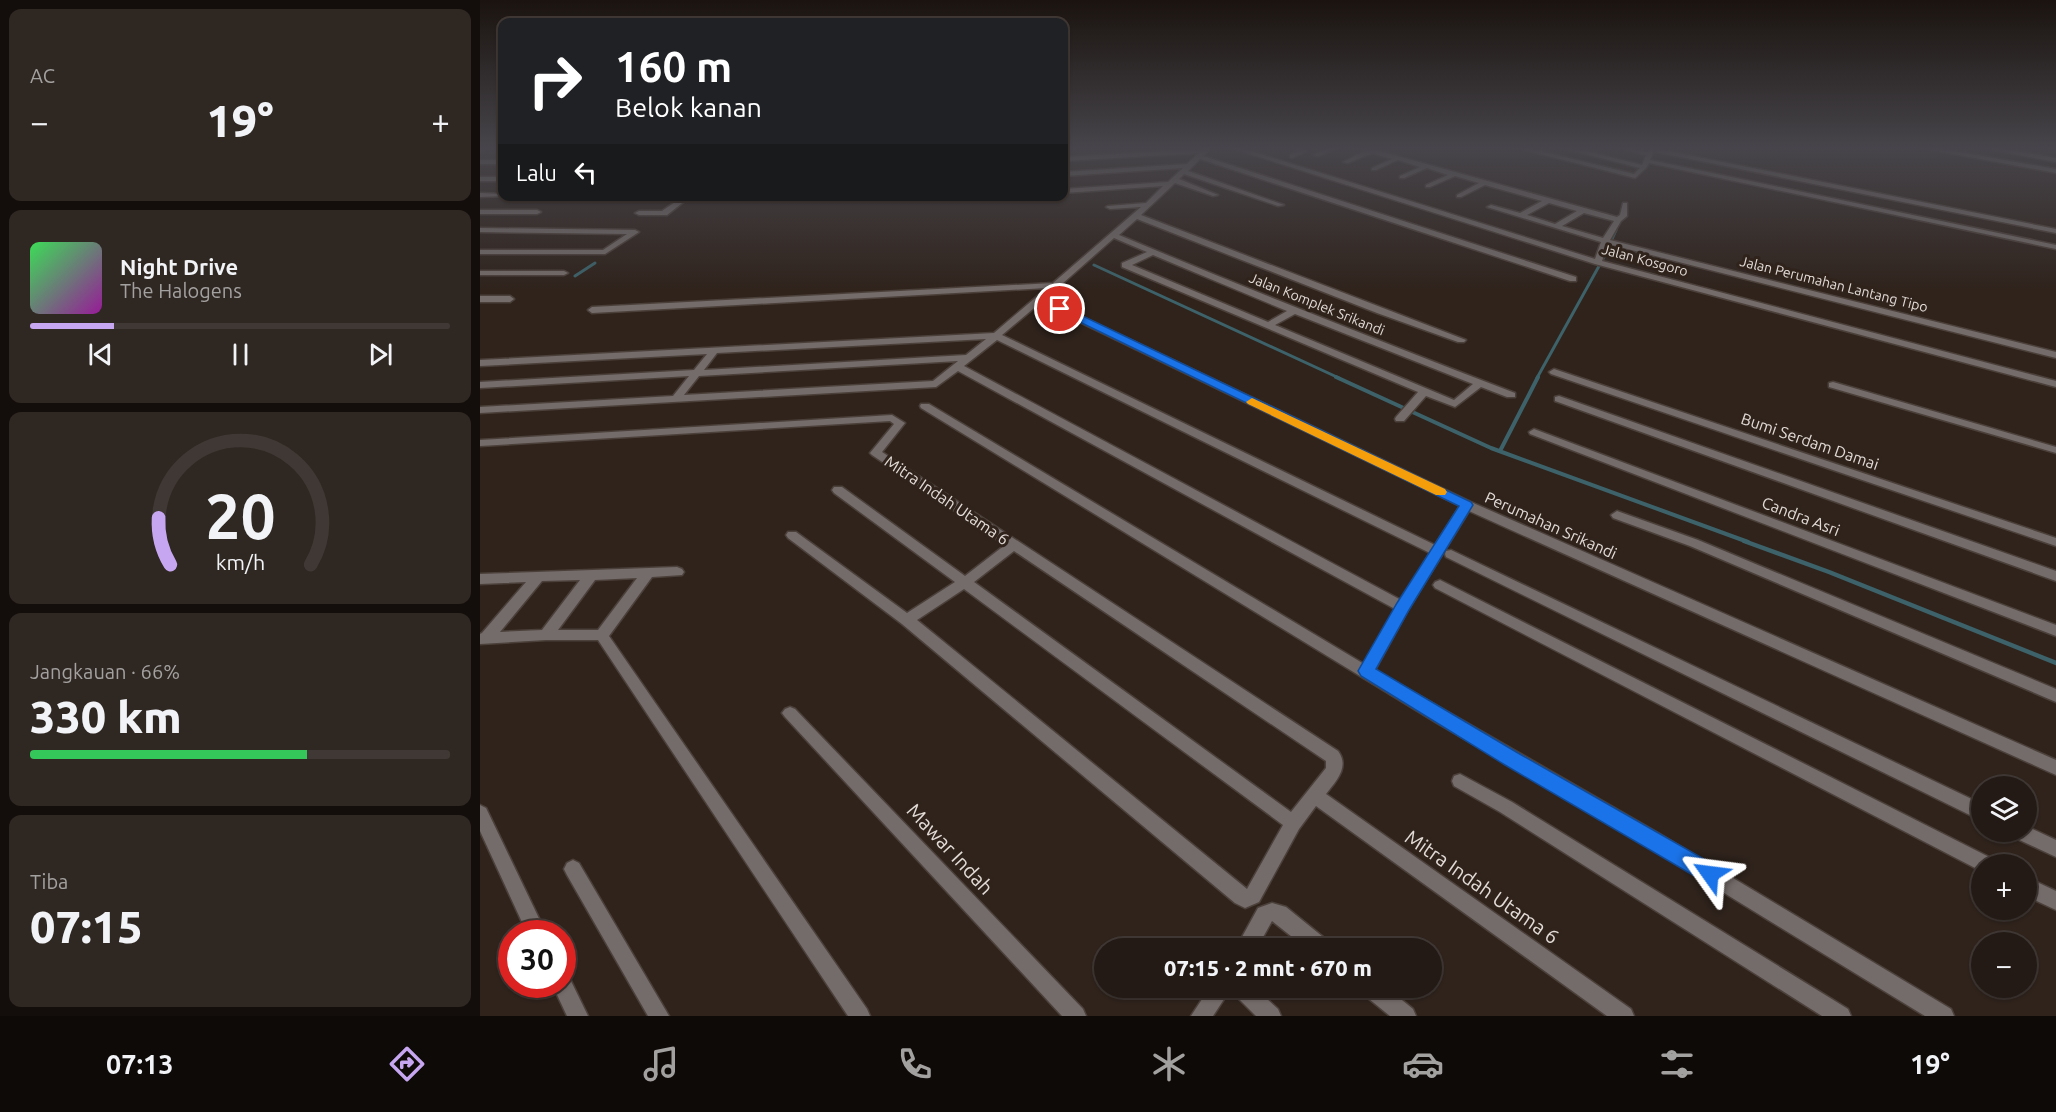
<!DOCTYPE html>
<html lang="id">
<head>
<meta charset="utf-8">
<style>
	:root { --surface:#231a15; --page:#2f2722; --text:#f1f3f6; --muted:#a3a1a0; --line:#403834; --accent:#c6a6f0 }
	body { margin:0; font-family:Ubuntu,sans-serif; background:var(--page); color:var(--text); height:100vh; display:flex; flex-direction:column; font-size:22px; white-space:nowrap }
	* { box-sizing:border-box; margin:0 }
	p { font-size:20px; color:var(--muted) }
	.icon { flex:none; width:33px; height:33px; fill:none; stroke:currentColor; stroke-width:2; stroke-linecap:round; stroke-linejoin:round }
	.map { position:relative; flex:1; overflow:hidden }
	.sheet { display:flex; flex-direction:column; gap:9px; padding:9px; background:#130e0c; width:480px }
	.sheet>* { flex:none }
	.guide { position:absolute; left:18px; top:18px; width:570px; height:183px; border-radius:12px; box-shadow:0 2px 4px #0004,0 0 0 2px var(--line); background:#202124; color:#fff; overflow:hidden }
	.buttons { position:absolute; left:1491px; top:776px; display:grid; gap:12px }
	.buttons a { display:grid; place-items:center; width:66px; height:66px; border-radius:50%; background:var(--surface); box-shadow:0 2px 4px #0004,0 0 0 2px var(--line); font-size:30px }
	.speed { position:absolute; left:18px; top:920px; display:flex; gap:12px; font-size:30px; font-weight:700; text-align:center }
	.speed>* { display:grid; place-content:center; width:78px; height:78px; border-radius:50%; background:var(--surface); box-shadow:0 2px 4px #0004,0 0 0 2px var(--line); line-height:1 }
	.speed .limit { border:9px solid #d22; background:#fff; color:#111 }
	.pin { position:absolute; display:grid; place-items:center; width:51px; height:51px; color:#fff; margin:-26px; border:3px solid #fff; border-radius:50%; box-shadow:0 2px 6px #0007 }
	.me { position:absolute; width:66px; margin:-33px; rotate:301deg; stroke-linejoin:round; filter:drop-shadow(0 0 4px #0008) }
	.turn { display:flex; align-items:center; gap:21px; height:126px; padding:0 18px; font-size:27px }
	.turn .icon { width:78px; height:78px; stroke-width:2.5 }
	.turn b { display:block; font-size:42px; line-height:51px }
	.then { display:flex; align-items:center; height:57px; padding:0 18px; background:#0003; gap:12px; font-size:22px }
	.big { font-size:45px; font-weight:800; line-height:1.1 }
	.sheet .tile { flex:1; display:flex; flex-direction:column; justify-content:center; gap:9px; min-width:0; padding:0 21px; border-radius:12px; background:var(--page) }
	.sheet .dial { align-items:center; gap:0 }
	.dial svg { height:156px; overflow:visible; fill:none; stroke:var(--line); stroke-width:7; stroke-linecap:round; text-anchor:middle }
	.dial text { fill:var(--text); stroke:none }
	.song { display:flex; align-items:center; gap:18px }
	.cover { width:72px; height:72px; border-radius:9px; background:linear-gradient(135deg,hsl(130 70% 55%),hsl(300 70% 35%)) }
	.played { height:6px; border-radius:3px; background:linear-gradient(90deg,var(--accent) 20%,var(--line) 20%) }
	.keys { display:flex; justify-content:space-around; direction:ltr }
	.heat { display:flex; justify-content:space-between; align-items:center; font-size:33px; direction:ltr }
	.charge { height:9px; border-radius:4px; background:linear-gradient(90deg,#34c759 66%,var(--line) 0) }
	.trip { position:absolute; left:614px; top:938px; width:348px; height:60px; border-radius:30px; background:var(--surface); box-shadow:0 2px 4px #0004,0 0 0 2px var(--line); font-weight:800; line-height:60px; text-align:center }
	.tab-bar { display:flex; height:96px; justify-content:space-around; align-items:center; background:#0e0a08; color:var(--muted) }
	.tab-bar .icon { width:42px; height:42px }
	.tab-bar .on { color:var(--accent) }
	.tab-bar b { font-size:27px; color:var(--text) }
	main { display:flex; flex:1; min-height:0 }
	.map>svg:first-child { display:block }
</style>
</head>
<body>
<main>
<section class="sheet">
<div class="tile"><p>AC</p>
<div class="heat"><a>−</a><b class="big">19°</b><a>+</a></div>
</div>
<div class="tile">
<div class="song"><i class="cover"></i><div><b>Night Drive</b><p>The Halogens</p></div></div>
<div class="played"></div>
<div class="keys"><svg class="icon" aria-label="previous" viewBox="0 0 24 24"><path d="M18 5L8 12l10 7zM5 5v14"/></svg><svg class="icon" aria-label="pause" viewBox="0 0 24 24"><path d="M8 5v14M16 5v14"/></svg><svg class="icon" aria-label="next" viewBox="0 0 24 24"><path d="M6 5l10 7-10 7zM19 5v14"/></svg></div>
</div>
<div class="tile dial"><svg viewBox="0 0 100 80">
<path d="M14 69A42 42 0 1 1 86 69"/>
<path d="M14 69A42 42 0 0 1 8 45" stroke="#c6a6f0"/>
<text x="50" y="56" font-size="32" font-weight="700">20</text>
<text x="50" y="72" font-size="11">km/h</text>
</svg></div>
<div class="tile"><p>Jangkauan · 66%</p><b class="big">330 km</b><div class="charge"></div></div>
<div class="tile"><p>Tiba</p><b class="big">07:15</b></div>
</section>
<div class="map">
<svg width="1576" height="1016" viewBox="0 0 1576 1016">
	<rect width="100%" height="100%" fill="#2f231c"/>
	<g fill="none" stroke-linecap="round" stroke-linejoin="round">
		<path stroke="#3d6269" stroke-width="2" d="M1128,249L1137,229"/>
		<path stroke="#3d6269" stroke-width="3" d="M614,265L859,378
			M95,276L115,263
			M1057,378L1129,248"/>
		<path stroke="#3d6269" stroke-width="4" d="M856,377L1011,448L1268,542
			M1020,451L1058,377"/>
		<path stroke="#3d6269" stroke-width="4.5" d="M1264,541L1349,572L1576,663"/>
		<defs>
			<path id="street" d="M1,147H9L0,152Z
				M725,147H732L723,156L1096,277V281H1090L720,159L708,171L804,205L798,206L704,174L699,179L738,195L733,196L695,183L661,215L986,340L984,342H978L897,313L657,219L639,235C768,289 902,342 1035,393V397H1027L1001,387L975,407L946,396L924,421H916L915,419L916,417L938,392L642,267V263L667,252L634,238L565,299L991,502L1576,760V775L989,511L928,610L895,670L1178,833L1471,1009L1474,1016H1445L1166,845L957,723L441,408L440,406L441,404H449L884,664L915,609L478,371L456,387L0,413V407L193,396L209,376L0,388V382L214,370L227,354L0,366V360L514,333L567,288L112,313L108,310L112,307L573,283L661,207L630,209L626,207L628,206L666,203L683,186L584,193V189L688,182L703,168L584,176V172L707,164L719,153L584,161V157L723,149ZM673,255L807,311L788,322L652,265ZM560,303L980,506L955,545L522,335ZM815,314L993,384L974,400L795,325ZM506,339L486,355L224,370L237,353ZM517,340L950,553L921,600L484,366ZM478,361L453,381L204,395L219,376Z
				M748,147H758L1115,259L1121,242L1007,207L1011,205L1040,213L1062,201L1005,185L981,197H977V195L999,183L975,176L950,187H946V185L968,175L947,168L924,178H920V176L940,167L918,160L896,170H892V168L912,159L892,153L868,163L863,162L885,151L874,147H885L1137,217L1140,215L1143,203H1147V216L1141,221L1130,240L1576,352V358L1128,244L1122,261L1576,381V387L1115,264ZM1069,203L1097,211L1075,224L1047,215ZM1104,213L1134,221L1123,238L1082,226Z
				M807,147H818L827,151L812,158L810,157V155L818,151Z
				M851,147H860L838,156L833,155Z
				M1032,147H1044L1154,174L1160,168L1078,147H1090L1162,165L1166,155L1135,147H1147L1167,152L1171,148L1174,150L1170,160L1576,245V249L1169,163L1166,168L1155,178Z
				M1436,147H1451L1576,169V173Z
				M1498,147H1513L1576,158V162Z
				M1569,147H1576V150L1570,148Z
				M1178,149L1576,229V233L1176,152Z
				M0,160H22V164H0Z
				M0,177H22V181H0Z
				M0,193L22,194V196H25L0,197Z
				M184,196H211L187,215H159L155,213L159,211H182L201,198Z
				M459,196H487L461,200L458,198Z
				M0,210H57L61,212L57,214H0Z
				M0,228L155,230L159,232L125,254H0V250H123L147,234L0,232Z
				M0,271H84L88,273L84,275H0Z
				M0,296H30L34,299L30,302H0Z
				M1074,369L1576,538V546L1071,374L1069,372Z
				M1353,382L1576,447V453L1349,387V383Z
				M1079,396L1576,571V581L1075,401V397Z
				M412,415L425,423L402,452L858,751C870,767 856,781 846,794L1151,1009L1154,1016H1127L836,806L819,829L779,902L765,908L755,903L422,624L308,538L306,535L308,532H316L427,613L475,582L354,493L352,490L354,487H362L485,576L525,545L392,455L390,453L414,424L410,421L0,446V440ZM534,551L846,761V768L811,812L494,582ZM484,589L803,825L767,889L437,620Z
				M1054,429L1576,625V636L1050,434L1049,432Z
				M1137,511L1218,540L1576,689V702L1210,546L1133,518L1131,515Z
				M971,550L1502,804V821L966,557L965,554L966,551Z
				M197,567L202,569L204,572L202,575L172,577L129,636L387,1009L390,1016H368L118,640H66L0,644V634L2,633L46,582L0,584V574ZM157,578L118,630H78L115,580ZM100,580L62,630L20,632L62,581Z
				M960,580L1511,858L1514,864H1502V871L1499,870L955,588L953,585L955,582Z
				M310,707L315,709L603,1009L606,1016H582L305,717L302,713L305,709Z
				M980,774L1032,802L1368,1009L1371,1016H1342L1020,812L974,786L972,781L974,776Z
				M0,805L6,808L66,933H47L0,831Z
				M1546,826L1576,840V857L1533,837L1530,831H1546Z
				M93,860L99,863L189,1016H168L87,875L84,869L87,863Z
				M1546,877L1576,891V910L1546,896Z
				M792,903L806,907L848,941L851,948H826L792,921L777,948H756L778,908Z
				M82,974L89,977L108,1016H87L72,984H82Z
				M730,987H774L798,1009L801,1016H776L750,990L733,1016H711Z
				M880,987H906L933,1009L936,1016H910L883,994Z"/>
		</defs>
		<use href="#street" stroke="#4c403a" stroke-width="3"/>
		<use href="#street" fill="#746c6a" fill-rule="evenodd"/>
	</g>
	<linearGradient id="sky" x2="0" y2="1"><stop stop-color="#1a130f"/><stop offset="0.51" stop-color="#47454b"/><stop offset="1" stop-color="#47454b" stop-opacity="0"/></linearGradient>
	<rect width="1576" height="290" fill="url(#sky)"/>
	<path fill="#1a73e8" stroke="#114b97" stroke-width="1.5" d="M577,307H584L991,502L993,505L929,610L896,669L1038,753L1238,867L1241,874L1238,881L1230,884L1223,881L1025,765L881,676L878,671L917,603L979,506L577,311Z"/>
	<path fill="#f59e0b" d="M772,398L965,489L967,492L965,495H956L768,404L766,402Z"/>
	<g text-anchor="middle" stroke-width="6" stroke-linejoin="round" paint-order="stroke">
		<g font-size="14" fill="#e3dbd6" stroke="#2f231c">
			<text transform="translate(1165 260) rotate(15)" y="5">Jalan Kosgoro</text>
			<text transform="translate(1354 284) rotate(14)" y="5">Jalan Perumahan Lantang Tipo</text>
			<text transform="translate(837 304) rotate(22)" y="5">Jalan Komplek Srikandi</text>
		</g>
		<g font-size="16" fill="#e3dbd6" stroke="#2f231c">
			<text transform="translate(1330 441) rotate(19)" y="6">Bumi Serdam Damai</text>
			<text transform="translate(467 500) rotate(34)" y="6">Mitra Indah Utama 6</text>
			<text transform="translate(1321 516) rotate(21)" y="6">Candra Asri</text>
			<text transform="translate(1071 525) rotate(24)" y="6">Perumahan Srikandi</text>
		</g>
		<g font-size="20" fill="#e3dbd6" stroke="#2f231c">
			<text transform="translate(470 849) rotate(47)" y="7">Mawar Indah</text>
			<text transform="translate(1002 887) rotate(35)" y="7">Mitra Indah Utama 6</text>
		</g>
	</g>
</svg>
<div class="buttons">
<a><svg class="icon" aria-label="layers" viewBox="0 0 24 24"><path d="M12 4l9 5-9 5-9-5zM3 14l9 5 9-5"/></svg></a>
<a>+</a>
<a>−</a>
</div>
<div class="speed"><div class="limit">30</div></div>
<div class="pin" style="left:580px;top:309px;background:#d93025"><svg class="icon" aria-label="arrive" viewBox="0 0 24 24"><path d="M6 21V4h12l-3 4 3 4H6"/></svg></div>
<svg class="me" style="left:1230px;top:874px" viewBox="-20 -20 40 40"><path d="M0-17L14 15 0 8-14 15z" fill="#1a73e8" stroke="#fff" stroke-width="4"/></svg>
<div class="trip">07:15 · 2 mnt · 670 m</div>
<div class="guide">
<div class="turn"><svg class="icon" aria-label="right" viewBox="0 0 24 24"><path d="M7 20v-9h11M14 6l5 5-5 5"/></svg><div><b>160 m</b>Belok kanan</div></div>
<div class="then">Lalu<svg class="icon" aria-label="left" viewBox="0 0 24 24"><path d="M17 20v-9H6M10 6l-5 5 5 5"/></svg></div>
</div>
</div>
</main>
<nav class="tab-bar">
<b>07:13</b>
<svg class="icon on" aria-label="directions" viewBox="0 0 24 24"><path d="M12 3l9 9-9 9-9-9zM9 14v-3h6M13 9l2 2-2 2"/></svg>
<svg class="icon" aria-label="music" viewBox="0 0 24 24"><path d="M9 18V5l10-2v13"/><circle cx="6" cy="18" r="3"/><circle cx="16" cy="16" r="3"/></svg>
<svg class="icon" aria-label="phone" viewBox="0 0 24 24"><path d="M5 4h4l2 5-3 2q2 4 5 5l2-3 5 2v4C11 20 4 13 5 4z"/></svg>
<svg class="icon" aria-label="climate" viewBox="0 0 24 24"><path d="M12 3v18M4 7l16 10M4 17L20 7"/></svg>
<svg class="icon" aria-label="car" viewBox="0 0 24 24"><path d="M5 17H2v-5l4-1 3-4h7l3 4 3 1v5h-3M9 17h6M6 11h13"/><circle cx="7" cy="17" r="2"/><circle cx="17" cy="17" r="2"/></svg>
<svg class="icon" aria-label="filters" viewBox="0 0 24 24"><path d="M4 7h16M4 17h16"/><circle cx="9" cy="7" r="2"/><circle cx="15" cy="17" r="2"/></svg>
<b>19°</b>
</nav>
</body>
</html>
